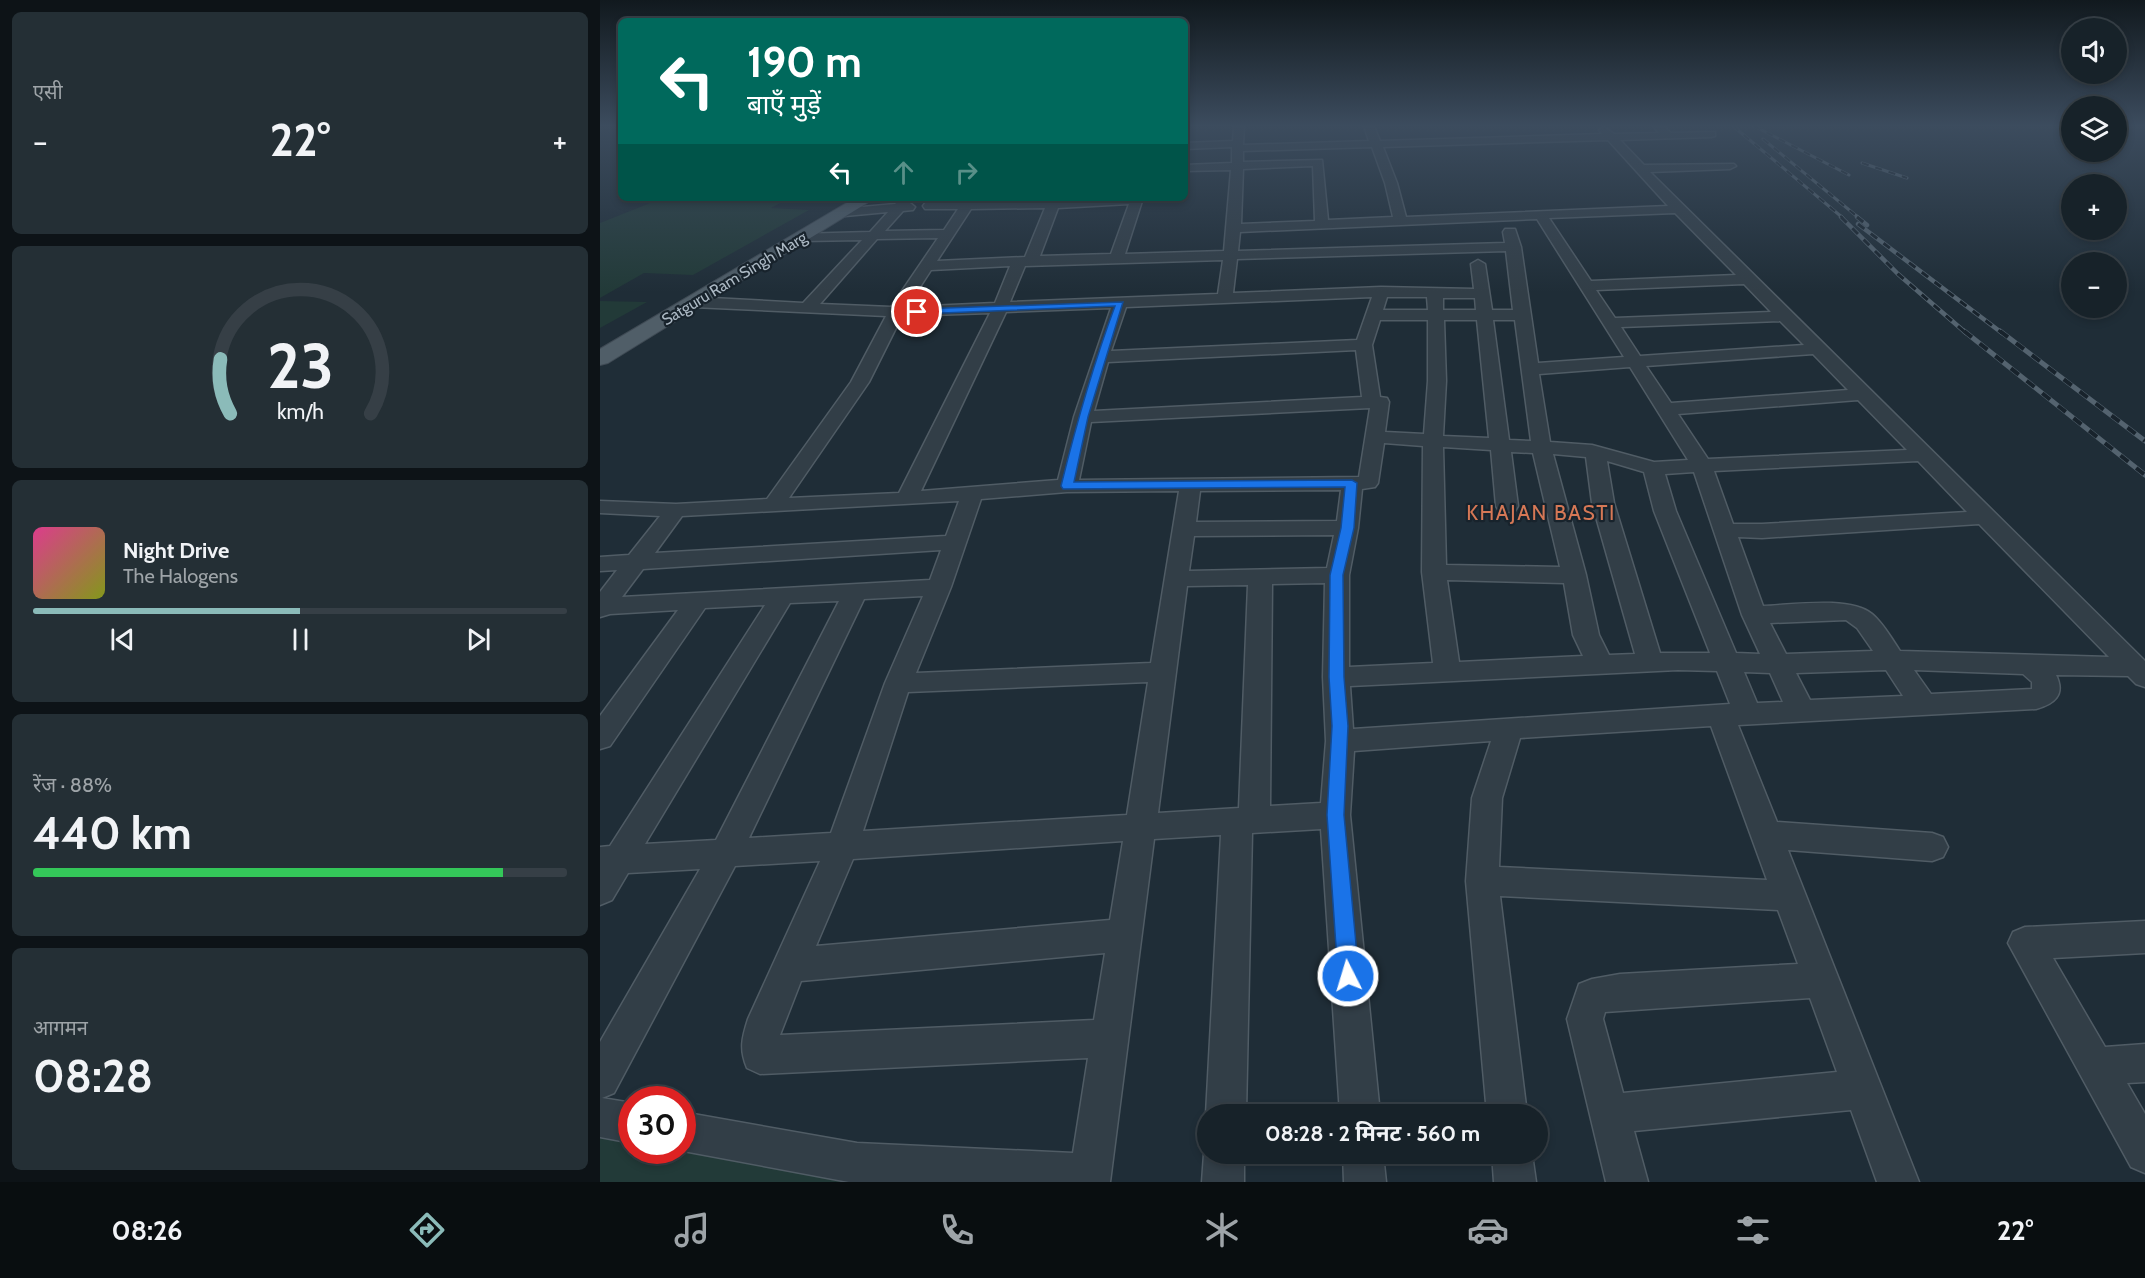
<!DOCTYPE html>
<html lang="hi">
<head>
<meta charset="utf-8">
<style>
	:root { --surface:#172229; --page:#242f35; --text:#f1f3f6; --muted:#9ea4a8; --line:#363f46; --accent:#8bbbb9 }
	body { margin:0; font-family:Cabin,"Noto Sans Devanagari",sans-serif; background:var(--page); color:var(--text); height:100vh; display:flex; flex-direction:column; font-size:22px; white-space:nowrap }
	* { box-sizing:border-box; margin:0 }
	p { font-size:20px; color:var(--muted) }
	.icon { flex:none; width:33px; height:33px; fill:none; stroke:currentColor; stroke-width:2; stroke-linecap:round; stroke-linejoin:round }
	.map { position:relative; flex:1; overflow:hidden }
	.details { display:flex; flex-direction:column; gap:12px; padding:12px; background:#0d1317; width:600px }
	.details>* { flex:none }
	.banner { position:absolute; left:18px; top:18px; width:570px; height:183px; border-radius:9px; box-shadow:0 3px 9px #0003,0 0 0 2px var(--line); background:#00695c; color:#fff; overflow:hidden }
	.buttons { position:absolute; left:1461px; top:18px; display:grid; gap:12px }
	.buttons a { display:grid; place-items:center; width:66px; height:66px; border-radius:50%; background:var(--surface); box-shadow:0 3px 9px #0003,0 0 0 2px var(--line); font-size:30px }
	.speed { position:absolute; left:18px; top:1086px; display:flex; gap:12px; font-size:30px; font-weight:700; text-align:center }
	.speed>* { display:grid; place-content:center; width:78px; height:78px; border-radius:50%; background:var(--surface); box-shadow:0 3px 9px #0003,0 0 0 2px var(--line); line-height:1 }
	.speed .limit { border:9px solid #d22; background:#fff; color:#111 }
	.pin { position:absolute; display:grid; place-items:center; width:51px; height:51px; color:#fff; margin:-26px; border:3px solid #fff; border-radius:50%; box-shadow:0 2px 6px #0007 }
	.me { position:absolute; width:66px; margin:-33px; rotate:355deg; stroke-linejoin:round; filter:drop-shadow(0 0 4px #0008) }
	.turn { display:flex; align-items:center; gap:21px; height:126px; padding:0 30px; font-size:27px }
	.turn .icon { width:78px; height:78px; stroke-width:2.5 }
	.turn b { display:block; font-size:42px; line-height:51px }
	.lanes { display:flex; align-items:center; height:57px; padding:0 30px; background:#0003; justify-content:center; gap:30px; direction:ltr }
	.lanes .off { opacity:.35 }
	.big { font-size:45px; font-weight:700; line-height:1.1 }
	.details .widget { flex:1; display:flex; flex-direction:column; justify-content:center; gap:9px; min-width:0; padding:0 21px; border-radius:9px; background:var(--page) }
	.details .dial { align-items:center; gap:0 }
	.dial svg { height:156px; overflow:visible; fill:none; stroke:var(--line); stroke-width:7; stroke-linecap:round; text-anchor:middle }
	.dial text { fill:var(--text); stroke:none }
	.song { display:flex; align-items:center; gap:18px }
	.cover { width:72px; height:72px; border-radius:9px; background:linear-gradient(135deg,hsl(330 70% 55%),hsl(70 70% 35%)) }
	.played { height:6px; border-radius:3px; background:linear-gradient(90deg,var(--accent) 50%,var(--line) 50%) }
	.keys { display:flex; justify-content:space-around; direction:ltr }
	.heat { display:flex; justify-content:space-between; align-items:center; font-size:33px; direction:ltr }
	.charge { height:9px; border-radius:4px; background:linear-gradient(90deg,#34c759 88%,var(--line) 0) }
	.trip { position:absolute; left:597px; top:1104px; width:351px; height:60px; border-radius:30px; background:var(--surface); box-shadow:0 3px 9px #0003,0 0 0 2px var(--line); font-weight:700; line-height:60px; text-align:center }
	.menu { display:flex; height:96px; justify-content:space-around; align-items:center; background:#090e10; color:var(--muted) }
	.menu .icon { width:42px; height:42px }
	.menu .selected { color:var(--accent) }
	.menu b { font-size:27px; color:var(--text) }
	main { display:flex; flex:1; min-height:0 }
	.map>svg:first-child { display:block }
</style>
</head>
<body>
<main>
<section class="details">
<div class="widget"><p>एसी</p>
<div class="heat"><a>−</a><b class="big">22°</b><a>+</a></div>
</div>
<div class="widget dial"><svg viewBox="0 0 100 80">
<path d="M14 69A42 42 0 1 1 86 69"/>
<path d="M14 69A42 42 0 0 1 9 41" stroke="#8bbbb9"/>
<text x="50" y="56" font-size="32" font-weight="700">23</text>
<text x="50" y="72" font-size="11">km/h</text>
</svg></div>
<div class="widget">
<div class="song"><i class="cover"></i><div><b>Night Drive</b><p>The Halogens</p></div></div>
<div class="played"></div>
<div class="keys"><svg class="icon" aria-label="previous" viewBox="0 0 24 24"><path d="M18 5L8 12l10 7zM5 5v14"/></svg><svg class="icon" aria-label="pause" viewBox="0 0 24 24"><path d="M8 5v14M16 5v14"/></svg><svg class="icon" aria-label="next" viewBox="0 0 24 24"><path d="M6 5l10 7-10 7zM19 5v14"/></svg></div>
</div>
<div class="widget"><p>रेंज · 88%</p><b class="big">440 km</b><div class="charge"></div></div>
<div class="widget"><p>आगमन</p><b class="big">08:28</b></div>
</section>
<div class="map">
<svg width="1545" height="1182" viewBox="0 0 1545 1182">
	<rect width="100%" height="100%" fill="#1f2d37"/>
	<path fill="#223a38" d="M63,198H189L171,208L209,210L93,275L44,273L0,298V223Z
		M0,301L47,302L0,328Z
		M0,1121L31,1125L32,1150H82L272,1182H0Z"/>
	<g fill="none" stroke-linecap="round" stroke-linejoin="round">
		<defs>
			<path id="minor" d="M634,126H644L643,145L769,141L764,126H774L780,141L1002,134L999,130L1004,127L1014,134L1059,133L1053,126H1064L1071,133L1115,132V136L1111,137L1020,140L1044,165L1134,164L1136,166L1130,169L1050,172L1545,661V687L1536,684L1528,676L1456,675C1466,695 1454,704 1436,709L1138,725L1177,822L1332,833L1343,837L1348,847L1343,857L1332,861L1188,850L1319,1182H1277L1251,1110L1034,1131L1048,1182H1006L967,1019L979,984L992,979L1020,974L1198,964L1178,910L900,896L927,1114H887L866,881L872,798L891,741L754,751L750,815L780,1114H740L721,829L652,833L646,1114H608V1117L606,1114L621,835L554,839L510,1182H249L78,1150H82V1112L257,1143L473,1153L488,1058L160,1074L147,1068C139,1049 142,1038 148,1019L220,861L135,866L14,1093L2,1098L32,1103V1143L0,1137V1042L100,869L28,873L12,900L0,905V847L10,846L165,605L105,608L10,746L0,749V716L78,610L10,614L0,617V592L17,570L0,571V557L29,555L60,516L0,513V501L76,504L167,499L251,382L286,316L93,307L85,302L93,297L203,303L262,240L202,241L195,237L197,234L270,232L288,212L245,216L240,215L239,212L240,209L295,204L301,198H314L310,203L315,207L313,210L303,211L285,231L344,230L358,209H325L323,206L329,198H342L339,202L543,198L525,254L624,251L631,170L585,171V165L632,163V147L585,149V143L633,141ZM1008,140L1068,206L806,217L797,183L783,147ZM772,147L785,183L793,217L728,220L722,160L643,162V151ZM713,166L715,221L641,224L643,169ZM529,204L511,254L440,256L458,208ZM445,208L425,257L337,261L371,209ZM1075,213L1136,275L991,281L949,218ZM937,219L1024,357L938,363L921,247L915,229H905L903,232L905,243L638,251L640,232ZM338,238L291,307L220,304L277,239ZM906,251L913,310H892L885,264L878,260L871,264L874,289L781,287L633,293L637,259ZM623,260L618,294L410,302L425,266ZM410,266L395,303L307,307L331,270ZM1144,284L1171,312L1015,318L996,290ZM772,297L757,340L511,351L526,307ZM787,297H827L828,310H783ZM843,298H875L876,310H843ZM511,308L474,417L458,480L321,491L406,312ZM390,313L299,493L189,498L269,382L302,316ZM780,320H828V381L824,434L785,432L789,402L787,398L780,397L772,345ZM844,320H877L889,438L843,436L846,381ZM893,320H915L931,441L909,440ZM1180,321L1204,345L1040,356L1021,327ZM756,350L762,397L494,411L508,362ZM1213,354L1248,390L1071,403L1046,366ZM1030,367L1088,460L1054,462L992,445L950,442L939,374ZM1258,400L1307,450L1108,459L1078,414ZM770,408L759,477L479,480L491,422ZM784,443L823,446L822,572L833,663L749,667V575L758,528L762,489L775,487L778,483ZM843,447L891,450L896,506L899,511L907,512L915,511L918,506L911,452L933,453L960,567L846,565ZM953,454L986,457L992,503L1035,654L1009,655L999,635L986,575ZM1007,461L1044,472L1054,511L1110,653H1060L1014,503ZM1318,461L1367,512L1162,524H1133L1114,471ZM1094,472L1142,615L1160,654L1136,653L1076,511L1065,474ZM741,490L737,521L596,522L600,491ZM579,491L551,663L316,673L351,587L381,499L467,492ZM359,501L346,536L55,553L82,516ZM1379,524L1509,657L1300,651C1292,639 1283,623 1272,614C1250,596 1192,605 1163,606L1138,537L1162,538ZM734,535L727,568L589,571L594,536ZM341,550L330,580L22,597L43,569ZM847,580L964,583L973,635L983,656L859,662ZM725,583L723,677L726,741L721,803L670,806L672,584ZM648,585L639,808L558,813L587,586ZM323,596L285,683L231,833L149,838L264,599ZM239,601L116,840L45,844L190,603ZM1246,620L1257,628L1273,651L1186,654L1170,623ZM1078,670L1117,671L1130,704L753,729L750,686ZM1286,670L1303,696L1210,700L1196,673ZM1314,670L1423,674L1432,682V689L1331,694ZM1144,672L1170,673L1183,702L1157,703ZM548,682L527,815L263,831L308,692ZM1111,726L1167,880L899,867L902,798L920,738ZM523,841L510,920L216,946L253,859ZM505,953L494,1020L180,1035L201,981ZM1210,998L1237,1072L1023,1093L1003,1019L1005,1012Z
				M1545,921V953L1453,958L1505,1047L1545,1044V1082L1527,1083L1545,1114V1173L1531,1167L1408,943L1413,932L1425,927Z
				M608,1145V1154H644V1182H602L604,1154Z
				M743,1154H783L786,1182H744Z
				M892,1154H932L936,1182H894Z"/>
			<path id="major" d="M255,198H275L8,363L0,365V349Z"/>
		</defs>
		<use href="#minor" stroke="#505c65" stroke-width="3"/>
		<use href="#major" stroke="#3f4a54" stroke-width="2"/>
		<use href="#minor" fill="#323e47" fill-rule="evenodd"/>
		<use href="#major" fill="#505e68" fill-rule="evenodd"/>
		<defs>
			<path id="rail-far2" d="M1133,126L1243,218
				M1154,126L1249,175
				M1163,139L1259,218
				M1262,163L1307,178"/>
			<path id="rail-far1" d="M1241,217L1298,274L1366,333
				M1257,217L1267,225
				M1258,224L1402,333"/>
			<path id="rail" d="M1364,331L1545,475
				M1400,331L1545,441"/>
		</defs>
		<use href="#rail-far2" stroke="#54636f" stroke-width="3"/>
		<use href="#rail-far1" stroke="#54636f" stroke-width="4.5"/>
		<use href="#rail" stroke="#54636f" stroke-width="5"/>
		<use href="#rail-far2" stroke="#18232c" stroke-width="2" stroke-dasharray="7" stroke-linecap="butt"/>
		<use href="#rail-far1" stroke="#18232c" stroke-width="3" stroke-dasharray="8" stroke-linecap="butt"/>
		<use href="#rail" stroke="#18232c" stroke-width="4" stroke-dasharray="10" stroke-linecap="butt"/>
	</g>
	<linearGradient id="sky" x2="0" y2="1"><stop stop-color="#11191e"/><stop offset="0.43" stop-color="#3c4c5e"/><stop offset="1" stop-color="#3c4c5e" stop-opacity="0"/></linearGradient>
	<rect width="1545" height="292" fill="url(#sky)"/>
	<path fill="#1a73e8" stroke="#114b97" stroke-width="1.5" d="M523,302L488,417L474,482L752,480L757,483L754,528L743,575L744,677L748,726L744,815L759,976L756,983L748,986L741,983L738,976L727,815L732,726L729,677L730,575L741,528L745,487L463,489L461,486C476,425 493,365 515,306L317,314L312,312L317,309Z"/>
	<g text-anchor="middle" stroke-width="4.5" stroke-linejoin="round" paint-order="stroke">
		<g font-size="16" fill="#acb9c4" stroke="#18232c">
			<text transform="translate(134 278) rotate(-31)" y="6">Satguru Ram Singh Marg</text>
		</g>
		<g font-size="21" letter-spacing="1.5" fill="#d67856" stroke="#18232c">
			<text x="941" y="520">KHAJAN BASTI</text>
		</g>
	</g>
</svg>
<div class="buttons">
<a><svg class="icon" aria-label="sound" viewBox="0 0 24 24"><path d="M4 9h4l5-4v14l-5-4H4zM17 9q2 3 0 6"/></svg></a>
<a><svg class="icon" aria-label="layers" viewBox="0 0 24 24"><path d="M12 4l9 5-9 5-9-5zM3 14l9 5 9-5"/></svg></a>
<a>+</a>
<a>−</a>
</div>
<div class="speed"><div class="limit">30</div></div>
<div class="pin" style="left:317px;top:312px;background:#d93025"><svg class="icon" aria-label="arrive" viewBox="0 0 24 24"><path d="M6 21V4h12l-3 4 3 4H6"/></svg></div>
<svg class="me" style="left:748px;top:976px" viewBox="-20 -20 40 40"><circle r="17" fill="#1a73e8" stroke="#fff" stroke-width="3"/><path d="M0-11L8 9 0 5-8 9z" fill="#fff"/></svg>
<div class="trip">08:28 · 2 मिनट · 560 m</div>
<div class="banner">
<div class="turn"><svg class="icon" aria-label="left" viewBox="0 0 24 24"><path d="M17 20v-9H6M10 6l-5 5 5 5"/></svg><div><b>190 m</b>बाएँ मुड़ें</div></div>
<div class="lanes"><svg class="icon" aria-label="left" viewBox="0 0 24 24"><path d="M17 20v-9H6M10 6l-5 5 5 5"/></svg><svg class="icon off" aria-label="ahead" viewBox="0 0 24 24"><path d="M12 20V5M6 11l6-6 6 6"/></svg><svg class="icon off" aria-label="right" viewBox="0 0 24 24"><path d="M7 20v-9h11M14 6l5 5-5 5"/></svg></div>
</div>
</div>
</main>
<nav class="menu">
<b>08:26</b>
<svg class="icon selected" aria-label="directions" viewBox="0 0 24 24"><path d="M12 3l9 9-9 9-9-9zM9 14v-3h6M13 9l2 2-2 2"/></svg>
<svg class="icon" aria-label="music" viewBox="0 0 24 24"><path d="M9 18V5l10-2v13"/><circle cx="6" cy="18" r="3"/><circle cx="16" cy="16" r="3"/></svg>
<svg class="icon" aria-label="phone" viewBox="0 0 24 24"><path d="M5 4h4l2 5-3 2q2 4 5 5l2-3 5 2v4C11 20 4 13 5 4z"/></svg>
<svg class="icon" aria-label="climate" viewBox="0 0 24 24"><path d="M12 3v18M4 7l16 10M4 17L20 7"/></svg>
<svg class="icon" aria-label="car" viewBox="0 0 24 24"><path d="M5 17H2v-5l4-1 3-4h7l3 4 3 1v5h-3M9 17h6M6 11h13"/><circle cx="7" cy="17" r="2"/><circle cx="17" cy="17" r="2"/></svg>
<svg class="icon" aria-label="filters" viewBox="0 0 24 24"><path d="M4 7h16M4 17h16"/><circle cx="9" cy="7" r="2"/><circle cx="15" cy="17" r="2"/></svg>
<b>22°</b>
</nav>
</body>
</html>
